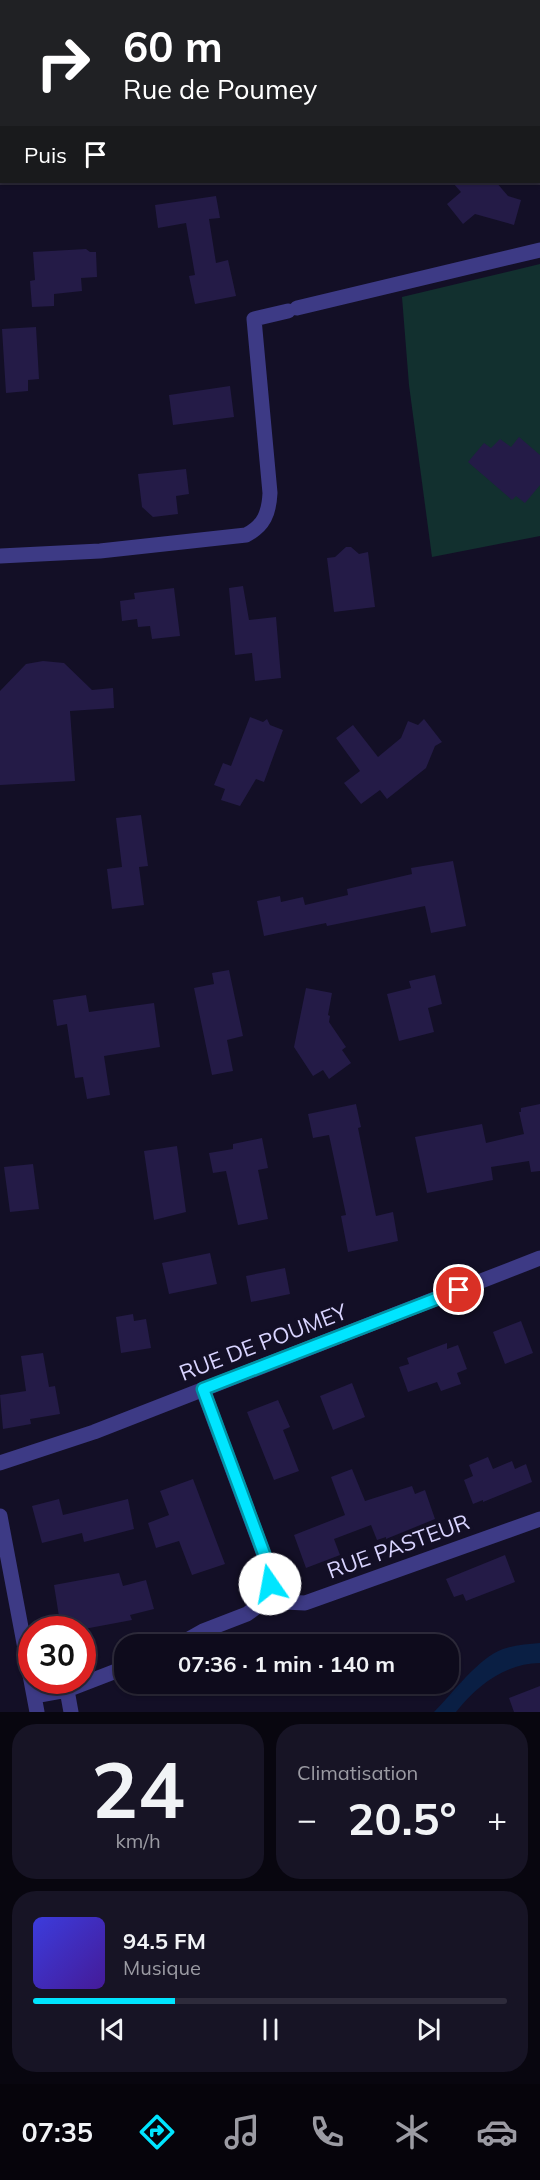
<!DOCTYPE html>
<html lang="fr">
<head>
<meta charset="utf-8">
<style>
	:root { --surface:#0e0b1c; --page:#171425; --text:#f1f3f6; --muted:#9b9ba3; --line:#2e2b3b; --accent:#00e5ff }
	body { margin:0; font-family:Mulish,sans-serif; background:var(--page); color:var(--text); height:100vh; display:flex; flex-direction:column; font-size:22px; white-space:nowrap }
	* { box-sizing:border-box; margin:0 }
	p { font-size:20px; color:var(--muted) }
	.icon { flex:none; width:33px; height:33px; fill:none; stroke:currentColor; stroke-width:2; stroke-linecap:round; stroke-linejoin:round }
	.map { position:relative; height:1712px; overflow:hidden }
	.side { display:flex; flex-direction:column; gap:12px; padding:12px; background:#08060f; flex:1 }
	.side>* { flex:none }
	.top-card { position:absolute; left:0px; top:0px; width:540px; height:183px; box-shadow:0 2px 4px #0004,0 0 0 2px var(--line); background:#202124; color:#fff; overflow:hidden }
	.speed { position:absolute; left:18px; top:1616px; display:flex; gap:12px; font-size:30px; font-weight:700; text-align:center }
	.speed>* { display:grid; place-content:center; width:78px; height:78px; border-radius:50%; background:var(--surface); box-shadow:0 2px 4px #0004,0 0 0 2px var(--line); line-height:1 }
	.speed .limit { border:9px solid #d22; background:#fff; color:#111 }
	.pin { position:absolute; display:grid; place-items:center; width:51px; height:51px; color:#fff; margin:-26px; border:3px solid #fff; border-radius:50%; box-shadow:0 2px 6px #0007 }
	.me { position:absolute; width:66px; margin:-33px; rotate:348deg; stroke-linejoin:round; filter:drop-shadow(0 0 4px #0008) }
	.turn { display:flex; align-items:center; gap:21px; height:126px; padding:0 24px; font-size:27px }
	.turn .icon { width:78px; height:78px; stroke-width:2.5 }
	.turn b { display:block; font-size:42px; line-height:51px }
	.then { display:flex; align-items:center; height:57px; padding:0 24px; background:#0003; gap:12px; font-size:22px }
	.big { font-size:45px; font-weight:700; line-height:1.1 }
	.side .widget { flex:1; display:flex; flex-direction:column; justify-content:center; gap:9px; min-width:0; padding:0 21px; border-radius:24px; background:var(--page) }
	.side .dial { align-items:center; gap:0 }
	.dial b { font-size:78px; line-height:1 }
	.song { display:flex; align-items:center; gap:18px }
	.cover { width:72px; height:72px; border-radius:9px; background:linear-gradient(135deg,hsl(240 70% 55%),hsl(260 70% 35%)) }
	.played { height:6px; border-radius:3px; background:linear-gradient(90deg,var(--accent) 30%,var(--line) 30%) }
	.keys { display:flex; justify-content:space-around; direction:ltr }
	.heat { display:flex; justify-content:space-between; align-items:center; font-size:33px; direction:ltr }
	.side .tiles { flex:1; display:grid; gap:12px; grid-template-columns:1fr 1fr }
	.widget:last-child { grid-column:span 2 }
	.trip { position:absolute; left:114px; top:1634px; width:345px; height:60px; border-radius:24px; background:var(--surface); box-shadow:0 2px 4px #0004,0 0 0 2px var(--line); font-weight:700; line-height:60px; text-align:center }
	.menu { display:flex; height:96px; justify-content:space-around; align-items:center; background:#06040b; color:var(--muted) }
	.menu .icon { width:42px; height:42px }
	.menu .active { color:var(--accent) }
	.menu b { font-size:27px; color:var(--text) }
	.map>svg:first-child { display:block }
</style>
</head>
<body>
<div class="map">
<svg width="540" height="1712" viewBox="0 0 540 1712">
	<rect width="100%" height="100%" fill="#130f26"/>
	<path fill="#12302f" d="M540,264V536L432,557L409,385L402,297Z"/>
	<path fill="#0a1f44" d="M540,1643V1663C506,1663 476,1686 456,1712H434C453,1693 478,1658 503,1649C514,1645 528,1644 540,1643Z"/>
	<path fill="#241b47" d="M452,182H496L508,196L521,200L514,225L475,214L463,224L447,204L461,192Z
		M216,196L220,218L209,219L216,263L228,260L236,296L195,304L189,276L195,275L186,223L158,228L155,205Z
		M86,249L90,252H96L97,277L81,278L82,291L54,294V306L32,307L30,281L35,280L33,252Z
		M36,327L39,379L28,380V391L6,393L2,329Z
		M230,386L234,417L173,425L169,395Z
		M519,437L540,455V485L525,503L516,496L512,500L468,462L484,443L491,448L500,439L511,447Z
		M186,469L189,494L176,496L178,514L153,517L142,507L138,474Z
		M346,547H351L359,554L368,552L375,607L334,612L327,558L335,557Z
		M243,586L249,620L276,617L281,678L255,681L252,653L235,655L229,588Z
		M174,588L180,636L152,639L150,626L138,627L137,619L122,621L120,601L135,599L134,593Z
		M43,661L64,663L92,690L113,688L114,708L70,711L75,781L0,785V691L26,664Z
		M250,717L263,722L267,719L270,725L283,730L264,782L256,779L240,806L221,800L225,789L214,785L223,763L231,766Z
		M424,719L442,742L435,746L426,768L387,799L380,790L361,804L344,783L360,771L336,738L353,725L378,757L401,738L408,721L418,725Z
		M141,815L148,866L139,867L144,905L112,909L107,869L122,867L116,818Z
		M453,861L466,926L431,933L425,906L327,926L326,923L264,936L257,901L280,896L281,902L303,897L305,905L348,895L347,889L412,874L411,868Z
		M229,970L243,1036L227,1040L233,1071L212,1075L194,988L214,984L212,973Z
		M435,975L442,1004L428,1008L434,1032L399,1041L387,994L411,988L409,981Z
		M306,988L332,993L328,1015L330,1016L329,1022L346,1047L342,1050L351,1063L329,1079L323,1070L313,1076L294,1047Z
		M86,995L89,1012L154,1003L160,1047L104,1056L110,1095L87,1099L83,1077L75,1078L67,1024L57,1026L53,1000Z
		M356,1104L361,1127L358,1128L376,1216L393,1212L398,1241L348,1252L341,1216L346,1215L329,1135L313,1138L308,1114Z
		M540,1104V1171L531,1172L529,1161L491,1167L493,1180L427,1193L415,1137L482,1124L486,1143L524,1134L519,1112H521V1108Z
		M262,1138L268,1168L258,1170L268,1219L238,1225L226,1171L213,1173L209,1153L233,1149V1144Z
		M177,1146L186,1212L154,1220L144,1151Z
		M33,1164L39,1209L10,1212L4,1167Z
		M210,1253L217,1284L169,1294L162,1263Z
		M285,1268L290,1294L251,1302L246,1276Z
		M133,1314L134,1321L146,1319L151,1348L121,1353L116,1317Z
		M521,1321L533,1353L505,1364L493,1332Z
		M447,1343V1349L458,1345L467,1369L457,1373L461,1384L441,1391L437,1382L408,1392L399,1367L409,1364L407,1358Z
		M43,1353L49,1387L55,1386L60,1414L30,1419L31,1424L3,1429L0,1395L26,1391L21,1356Z
		M352,1383L365,1417L333,1430L320,1396Z
		M278,1400L290,1427L283,1430L299,1471L274,1480L247,1412Z
		M488,1457L493,1469L512,1461L515,1469L526,1464L532,1482L483,1502V1500L473,1504L464,1480L473,1476L469,1465Z
		M352,1469L365,1501L412,1486L415,1494L425,1490L435,1519L386,1539V1537L377,1540L371,1525L334,1539L340,1555L306,1568L294,1535L345,1515L331,1477Z
		M193,1479L225,1564L192,1575L179,1541L156,1548L148,1523L169,1515L160,1491Z
		M59,1499L63,1515L128,1499L134,1529L84,1542L82,1533L42,1543L32,1506Z
		M505,1555L515,1582L466,1601L463,1594L454,1597L446,1579Z
		M119,1573L123,1586L146,1580L154,1609L130,1615L132,1620L84,1629H61L54,1585Z
		M540,1686V1712H514L509,1698Z"/>
	<g fill="none" stroke-linecap="round" stroke-linejoin="round">
		<path stroke="#3d3a85" stroke-width="15" d="M297,308L540,250
			M0,556L100,551L246,535C264,526 269,513 270,493L254,319L288,311
			M0,1516L37,1712
			M270,1597L285,1602L305,1603L540,1519
			M180,1644L203,1631L247,1614L270,1597V1571L203,1390
			M67,1690L124,1668
			M34,1696L67,1690L71,1712"/>
		<path stroke="#3d3a85" stroke-width="15" d="M0,1463L94,1432L540,1258"/>
	</g>
	<g fill="none" stroke-linecap="round" stroke-linejoin="round">
		<defs>
			<path id="route" d="M270,1584V1570L203,1389L459,1290"/>
		</defs>
		<use href="#route" stroke="#0095a6" stroke-width="15"/>
		<use href="#route" stroke="#00e5ff" stroke-width="10"/>
	</g>
	<g text-anchor="middle" stroke-width="6" stroke-linejoin="round" paint-order="stroke">
		<g font-size="22" fill="#d9d4ff" stroke="#130f26">
			<text transform="translate(263 1342) rotate(-21)" y="8">RUE DE POUMEY</text>
			<text transform="translate(398 1546) rotate(-20)" y="8">RUE PASTEUR</text>
		</g>
	</g>
</svg>
<div class="speed"><div class="limit">30</div></div>
<div class="pin" style="left:459px;top:1290px;background:#d93025"><svg class="icon" aria-label="arrive" viewBox="0 0 24 24"><path d="M6 21V4h12l-3 4 3 4H6"/></svg></div>
<svg class="me" style="left:270px;top:1584px" viewBox="-20 -20 40 40"><circle r="19" fill="#fff"/><path d="M0-13L10 11 0 6-10 11z" fill="#00e5ff"/></svg>
<div class="trip">07:36 · 1 min · 140 m</div>
<div class="top-card">
<div class="turn"><svg class="icon" aria-label="right" viewBox="0 0 24 24"><path d="M7 20v-9h11M14 6l5 5-5 5"/></svg><div><b>60 m</b>Rue de Poumey</div></div>
<div class="then">Puis<svg class="icon" aria-label="arrive" viewBox="0 0 24 24"><path d="M6 21V4h12l-3 4 3 4H6"/></svg></div>
</div>
</div>
<section class="side">
<div class="tiles">
<div class="widget dial"><b>24</b><p>km/h</p></div>
<div class="widget"><p>Climatisation</p>
<div class="heat"><a>−</a><b class="big">20.5°</b><a>+</a></div>
</div>
<div class="widget">
<div class="song"><i class="cover"></i><div><b>94.5 FM</b><p>Musique</p></div></div>
<div class="played"></div>
<div class="keys"><svg class="icon" aria-label="previous" viewBox="0 0 24 24"><path d="M18 5L8 12l10 7zM5 5v14"/></svg><svg class="icon" aria-label="pause" viewBox="0 0 24 24"><path d="M8 5v14M16 5v14"/></svg><svg class="icon" aria-label="next" viewBox="0 0 24 24"><path d="M6 5l10 7-10 7zM19 5v14"/></svg></div>
</div>
</div>
</section>
<nav class="menu">
<b>07:35</b>
<svg class="icon active" aria-label="directions" viewBox="0 0 24 24"><path d="M12 3l9 9-9 9-9-9zM9 14v-3h6M13 9l2 2-2 2"/></svg>
<svg class="icon" aria-label="music" viewBox="0 0 24 24"><path d="M9 18V5l10-2v13"/><circle cx="6" cy="18" r="3"/><circle cx="16" cy="16" r="3"/></svg>
<svg class="icon" aria-label="phone" viewBox="0 0 24 24"><path d="M5 4h4l2 5-3 2q2 4 5 5l2-3 5 2v4C11 20 4 13 5 4z"/></svg>
<svg class="icon" aria-label="climate" viewBox="0 0 24 24"><path d="M12 3v18M4 7l16 10M4 17L20 7"/></svg>
<svg class="icon" aria-label="car" viewBox="0 0 24 24"><path d="M5 17H2v-5l4-1 3-4h7l3 4 3 1v5h-3M9 17h6M6 11h13"/><circle cx="7" cy="17" r="2"/><circle cx="17" cy="17" r="2"/></svg>
</nav>
</body>
</html>
